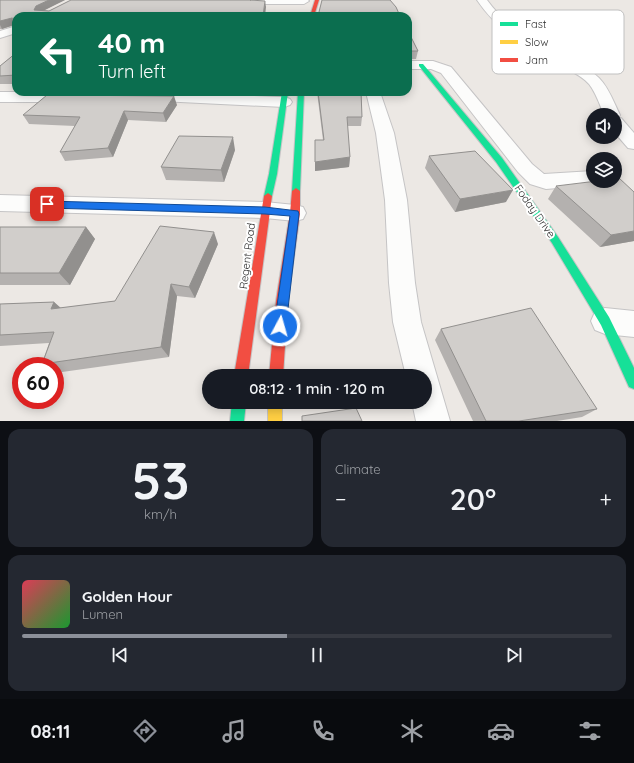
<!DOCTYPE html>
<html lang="en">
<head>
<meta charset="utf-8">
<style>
	:root { --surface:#171b24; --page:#242831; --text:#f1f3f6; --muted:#9ea1a6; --line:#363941; --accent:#8c9099 }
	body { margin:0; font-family:Quicksand,sans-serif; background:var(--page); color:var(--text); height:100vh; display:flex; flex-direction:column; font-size:15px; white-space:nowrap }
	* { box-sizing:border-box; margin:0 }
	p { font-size:13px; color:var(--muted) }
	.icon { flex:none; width:22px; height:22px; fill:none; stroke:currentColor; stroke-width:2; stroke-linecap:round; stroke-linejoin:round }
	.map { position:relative; height:421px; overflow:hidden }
	.drawer { display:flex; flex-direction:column; gap:8px; padding:8px; background:#0d0f14; flex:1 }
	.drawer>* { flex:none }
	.guide { position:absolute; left:12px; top:12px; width:400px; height:84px; border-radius:12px; box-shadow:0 2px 10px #0003; background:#0b6e4f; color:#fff; overflow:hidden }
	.controls { position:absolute; left:586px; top:108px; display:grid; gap:8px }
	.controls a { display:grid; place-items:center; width:36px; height:36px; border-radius:50%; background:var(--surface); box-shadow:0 2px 10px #0003; font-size:20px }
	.speed { position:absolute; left:12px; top:357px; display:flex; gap:8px; font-size:20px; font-weight:700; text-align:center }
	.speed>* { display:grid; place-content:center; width:52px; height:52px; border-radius:50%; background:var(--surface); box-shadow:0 2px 10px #0003; line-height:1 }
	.speed .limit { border:6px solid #d22; background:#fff; color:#111 }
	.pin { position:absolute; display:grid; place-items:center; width:34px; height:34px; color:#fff; margin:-17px; border-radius:8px; box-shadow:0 2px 6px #0006 }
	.me { position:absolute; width:44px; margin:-22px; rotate:6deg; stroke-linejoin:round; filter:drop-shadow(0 0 3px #0008) }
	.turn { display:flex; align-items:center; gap:14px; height:84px; padding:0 20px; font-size:18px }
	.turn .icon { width:52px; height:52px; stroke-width:2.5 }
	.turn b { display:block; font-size:28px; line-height:34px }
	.big { font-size:30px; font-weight:600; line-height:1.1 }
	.drawer .card { flex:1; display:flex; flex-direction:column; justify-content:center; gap:6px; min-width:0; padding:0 14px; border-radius:12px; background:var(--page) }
	.drawer .dial { align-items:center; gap:0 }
	.dial b { font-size:52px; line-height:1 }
	.song { display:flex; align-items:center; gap:12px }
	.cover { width:48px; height:48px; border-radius:6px; background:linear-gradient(135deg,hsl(350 70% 55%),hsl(130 70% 35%)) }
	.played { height:4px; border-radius:2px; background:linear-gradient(90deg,var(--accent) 45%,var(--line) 45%) }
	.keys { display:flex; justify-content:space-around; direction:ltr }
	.heat { display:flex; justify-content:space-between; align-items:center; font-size:22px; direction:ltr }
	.drawer .tiles { flex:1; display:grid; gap:8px; grid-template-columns:1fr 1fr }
	.card:last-child { grid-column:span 2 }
	.trip { position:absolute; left:202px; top:369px; width:230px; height:40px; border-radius:20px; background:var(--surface); box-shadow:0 2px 10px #0003; font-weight:600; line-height:40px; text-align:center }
	.tabs { display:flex; height:64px; justify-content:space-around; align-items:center; background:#090b0e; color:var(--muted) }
	.tabs .icon { width:28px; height:28px }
	.tabs .current { color:var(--accent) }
	.tabs b { font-size:18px; color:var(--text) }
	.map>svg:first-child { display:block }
</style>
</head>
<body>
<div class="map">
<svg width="634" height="421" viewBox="0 0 634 421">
	<rect width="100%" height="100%" fill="#ece8e4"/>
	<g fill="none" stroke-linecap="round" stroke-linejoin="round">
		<defs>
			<path id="street" d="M232,0H308L309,1L304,4H236L233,3Z
				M477,0H487C507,28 538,43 568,59C578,64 590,69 599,78C609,88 614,103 620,115L618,118H621L634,133V149L628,148L615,133V115H604C600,105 596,93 589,84C581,75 567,69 556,63C524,45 498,31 477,0Z
				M16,26V33L0,38V31Z
				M408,61H433L451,67L532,164L544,174L593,171V181H601L593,185L546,189L530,184L518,172L441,73L431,69H408Z
				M0,92H75L80,94L83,97L80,100L75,102H0Z
				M145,92L284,97L290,99L292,102L290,105L284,107L140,100L137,97L140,94Z
				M366,92H380L394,133L407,200L415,283L421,322L450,421H416L412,402H425V376H406L393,322L389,283L385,200L376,133Z
				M0,195L265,202L295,205L303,207L306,213L303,219L295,221L265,218L0,211Z
				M605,308L634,311V337L605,334L595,330L591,321L595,312Z"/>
			<path id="fast" d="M419,64H423L502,158L558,237L609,317L634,368V389L629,387L601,325L552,243L496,162L419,66Z
				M282,92H288L277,174L272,196L268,199L264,196L269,174Z
				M298,92H304L300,191L296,194L292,191Z
				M232,402H246L244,421H230Z"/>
			<path id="slow" d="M268,402H282V421H268Z"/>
			<path id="jam" d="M315,0H319L314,16H310Z
				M296,188L300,191V213L288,301L283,376H269L276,301L290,213L292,191Z
				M268,193L272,196L248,376H234L264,196Z"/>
		</defs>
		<use href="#street" stroke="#c5c4c5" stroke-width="2"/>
		<use href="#fast" stroke="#c5c4c5" stroke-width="2"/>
		<use href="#slow" stroke="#c5c4c5" stroke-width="2"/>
		<use href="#jam" stroke="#c5c4c5" stroke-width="2"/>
		<use href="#street" fill="#fcfcfb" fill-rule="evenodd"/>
		<use href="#fast" fill="#16e098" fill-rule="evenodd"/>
		<use href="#slow" fill="#ffcf43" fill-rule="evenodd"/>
		<use href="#jam" fill="#f24e42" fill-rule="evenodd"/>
	</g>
	<path fill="#b4b1af" d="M0,0H65L44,10L49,11L252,0L266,7L16,16V28L14,25L2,29H0Z
		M408,31L418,51L416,59H408Z
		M16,53V84H0V66Z
		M317,92H361L362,117L361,126H347L350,157L349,167L315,171V140H323Z
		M177,105L166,122L128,120L113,157L65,161L60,152L75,126L29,124L23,115Z
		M235,150L224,182L166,180L161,167Z
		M429,156L506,202L455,212L425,168Z
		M556,186L634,241L600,247L548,199Z
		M0,227H86L95,239L70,285H0Z
		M218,244L195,298L177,296L169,357L55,373V366H45L42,364L49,343L0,346V304L54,302L61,308L115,301Z
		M441,329L597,409L582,417L557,421H473L435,340Z"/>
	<path fill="#92908e" d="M49,0H65L39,13L34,10L36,6Z
		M265,1L266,7L265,16H263Z
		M12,18L15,24H14V25L2,29L0,25V21Z
		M174,96L177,105L166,122L163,113Z
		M124,111L128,120L113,157L108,148Z
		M233,137L235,150L224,182L221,170Z
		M350,157L349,167L315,171V162Z
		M513,190L506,202L455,212L460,199Z
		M86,227L95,239L70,285L59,273Z
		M634,231V241L600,247L611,235Z
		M214,232L218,244L195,298L189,287Z
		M171,284L177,296L169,357L161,347Z
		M54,302L66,313L51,309Z"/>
	<path fill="#d1cecb" stroke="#92908e" d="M0,0H49L36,6L34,10L49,11L71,0H251H250L265,1L263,16H16V24H14V19L12,18L0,21Z
		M322,0H390L396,7L400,16H318Z
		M408,31L418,51H408Z
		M16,53V75L0,76V66Z
		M318,92H361L362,117H347L350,157L315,162V140H324Z
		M47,95L174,96L163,113L124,111L108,148L60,152L80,117L23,115Z
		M179,136L233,137L221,170L161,167Z
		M475,151L513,190L460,199L429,156Z
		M619,178L634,192V231L611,235L556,186L597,181H615V179Z
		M160,226L214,232L189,287L171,284L161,347L42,364L54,332L0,335V304L54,302L51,309L115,301Z
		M0,227H86L59,273H0Z
		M531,308L597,409L519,421H486L441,329Z
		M356,408L362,421H302V416Z"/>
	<path fill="#1a73e8" stroke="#114b97" d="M47,201L265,207L298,211L299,214L286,326L284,330L280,332L275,330L274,326L290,216L265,214L47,208L42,204Z"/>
	<g text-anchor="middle" stroke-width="4" stroke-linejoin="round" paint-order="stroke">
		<g font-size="11" fill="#2e2e2e" stroke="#fff">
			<text transform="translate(535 211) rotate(55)" y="4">Foday Drive</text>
			<text transform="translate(247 256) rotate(-83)" y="4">Regent Road</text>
		</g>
	</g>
	<rect x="492" y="10" width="132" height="64" rx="6" fill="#fff" stroke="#c0c0c0" stroke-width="1"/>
	<rect x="500" y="22" width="18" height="4" fill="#16e098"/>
	<rect x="500" y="40" width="18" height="4" fill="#ffcf43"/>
	<rect x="500" y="58" width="18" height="4" fill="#f24e42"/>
	<g font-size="11" fill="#2e2e2e">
		<text x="525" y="28">Fast</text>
		<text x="525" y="46">Slow</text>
		<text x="525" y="64">Jam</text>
	</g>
</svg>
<div class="controls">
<a><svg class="icon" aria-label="sound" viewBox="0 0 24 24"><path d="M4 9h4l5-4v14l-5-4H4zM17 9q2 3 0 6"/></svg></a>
<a><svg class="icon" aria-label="layers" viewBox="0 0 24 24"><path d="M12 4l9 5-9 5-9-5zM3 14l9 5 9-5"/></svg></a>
</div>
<div class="speed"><div class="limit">60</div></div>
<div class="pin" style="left:47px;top:204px;background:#d93025"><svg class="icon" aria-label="arrive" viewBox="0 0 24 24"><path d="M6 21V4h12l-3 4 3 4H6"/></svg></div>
<svg class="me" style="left:280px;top:326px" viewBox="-20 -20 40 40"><circle r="17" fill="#1a73e8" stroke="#fff" stroke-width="3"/><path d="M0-11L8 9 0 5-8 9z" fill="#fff"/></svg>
<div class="trip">08:12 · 1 min · 120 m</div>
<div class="guide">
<div class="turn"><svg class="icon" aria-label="left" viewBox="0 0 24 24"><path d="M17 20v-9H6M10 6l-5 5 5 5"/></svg><div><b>40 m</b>Turn left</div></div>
</div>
</div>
<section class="drawer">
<div class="tiles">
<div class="card dial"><b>53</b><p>km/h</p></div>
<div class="card"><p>Climate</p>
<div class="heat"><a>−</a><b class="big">20°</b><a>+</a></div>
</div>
<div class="card">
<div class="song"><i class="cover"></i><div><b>Golden Hour</b><p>Lumen</p></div></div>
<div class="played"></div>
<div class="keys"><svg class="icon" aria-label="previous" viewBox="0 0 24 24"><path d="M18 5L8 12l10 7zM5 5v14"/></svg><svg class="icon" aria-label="pause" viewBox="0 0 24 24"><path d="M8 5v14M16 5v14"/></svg><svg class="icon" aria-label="next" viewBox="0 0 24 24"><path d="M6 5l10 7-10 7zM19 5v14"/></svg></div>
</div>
</div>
</section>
<nav class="tabs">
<b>08:11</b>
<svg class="icon current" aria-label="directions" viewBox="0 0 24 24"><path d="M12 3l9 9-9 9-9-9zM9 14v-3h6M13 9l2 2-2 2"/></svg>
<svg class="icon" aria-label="music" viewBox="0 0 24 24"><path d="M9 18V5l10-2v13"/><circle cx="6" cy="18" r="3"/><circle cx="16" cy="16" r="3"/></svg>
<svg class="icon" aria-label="phone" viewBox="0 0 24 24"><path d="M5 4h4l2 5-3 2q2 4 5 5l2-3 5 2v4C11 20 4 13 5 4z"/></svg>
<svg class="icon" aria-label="climate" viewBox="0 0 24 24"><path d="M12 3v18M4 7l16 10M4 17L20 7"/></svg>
<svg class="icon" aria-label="car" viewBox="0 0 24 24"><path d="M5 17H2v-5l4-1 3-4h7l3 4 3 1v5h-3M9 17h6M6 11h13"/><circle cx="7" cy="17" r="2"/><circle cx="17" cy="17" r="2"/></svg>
<svg class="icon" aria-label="filters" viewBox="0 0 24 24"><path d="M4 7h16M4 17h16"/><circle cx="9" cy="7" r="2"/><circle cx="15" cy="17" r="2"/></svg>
</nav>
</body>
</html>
